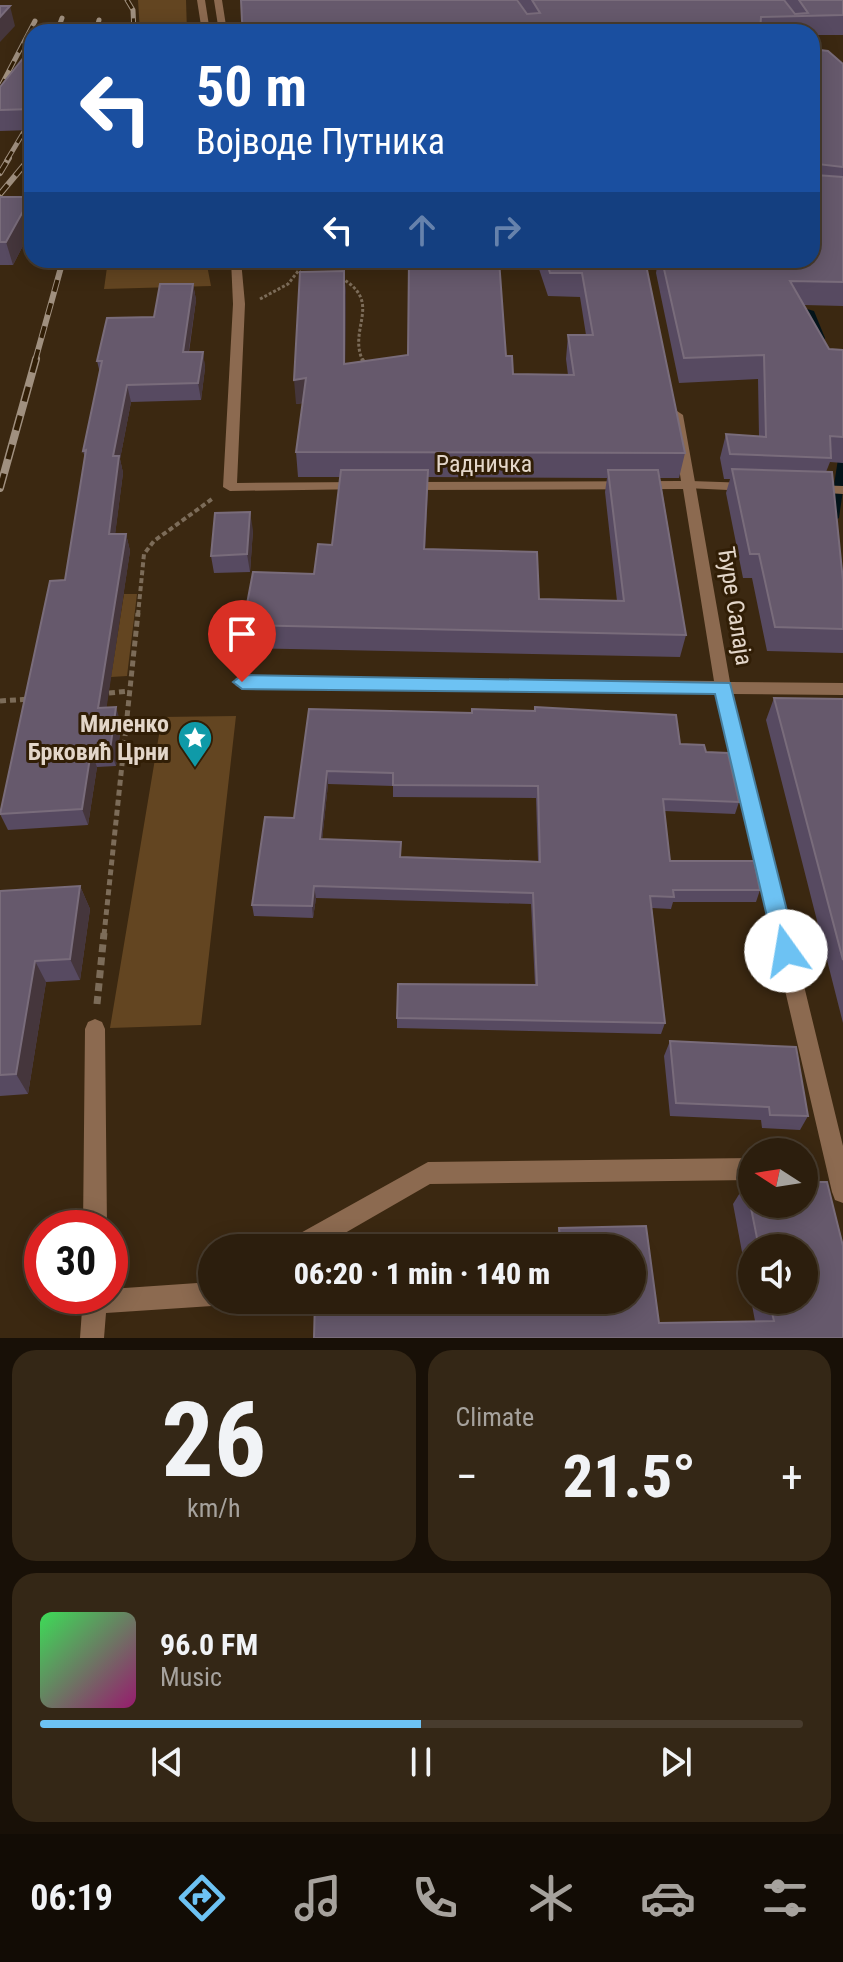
<!DOCTYPE html>
<html lang="en">
<head>
<meta charset="utf-8">
<style>
	:root { --surface:#2c1e0d; --page:#342716; --text:#f1f3f6; --muted:#a6a29d; --line:#483c2e; --accent:#6dc2f3 }
	body { margin:0; font-family:"Roboto Condensed",sans-serif; background:var(--page); color:var(--text); height:100vh; display:flex; flex-direction:column; font-size:30px; white-space:nowrap }
	* { box-sizing:border-box; margin:0 }
	p { font-size:26px; color:var(--muted) }
	.icon { flex:none; width:44px; height:44px; fill:none; stroke:currentColor; stroke-width:2; stroke-linecap:round; stroke-linejoin:round }
	.map { position:relative; height:1338px; overflow:hidden }
	.panel { display:flex; flex-direction:column; gap:12px; padding:12px; background:#181007; flex:1 }
	.panel>* { flex:none }
	.top-card { position:absolute; left:24px; top:24px; width:796px; height:244px; border-radius:24px; box-shadow:0 4px 20px #0003,0 0 0 2px var(--line); background:#1a4fa0; color:#fff; overflow:hidden }
	.needle { width:52px; rotate:282deg }
	.buttons { position:absolute; left:738px; top:1138px; display:grid; gap:16px }
	.buttons a { display:grid; place-items:center; width:80px; height:80px; border-radius:50%; background:var(--surface); box-shadow:0 4px 20px #0003,0 0 0 2px var(--line); font-size:40px }
	.speed { position:absolute; left:24px; top:1210px; display:flex; gap:16px; font-size:40px; font-weight:700; text-align:center }
	.speed>* { display:grid; place-content:center; width:104px; height:104px; border-radius:50%; background:var(--surface); box-shadow:0 4px 20px #0003,0 0 0 2px var(--line); line-height:1 }
	.speed .limit { border:12px solid #d22; background:#fff; color:#111 }
	.pin { position:absolute; display:grid; place-items:center; width:68px; height:68px; color:#fff; margin:-82px -34px; border-radius:50% 50% 50% 0; rotate:-45deg; box-shadow:0 0 8px #0007 }
	.pin .icon { rotate:45deg }
	.me { position:absolute; width:88px; margin:-44px; rotate:347deg; stroke-linejoin:round; filter:drop-shadow(0 0 6px #0008) }
	.turn { display:flex; align-items:center; gap:28px; height:168px; padding:0 40px; font-size:36px }
	.turn .icon { width:104px; height:104px; stroke-width:2.5 }
	.turn b { display:block; font-size:56px; line-height:68px }
	.lanes { display:flex; align-items:center; height:76px; padding:0 40px; background:#0003; justify-content:center; gap:40px; direction:ltr }
	.lanes .off { opacity:.35 }
	.big { font-size:60px; font-weight:800; line-height:1.1 }
	.panel .widget { flex:1; display:flex; flex-direction:column; justify-content:center; gap:12px; min-width:0; padding:0 28px; border-radius:24px; background:var(--page) }
	.panel .dial { align-items:center; gap:0 }
	.dial b { font-size:104px; line-height:1 }
	.song { display:flex; align-items:center; gap:24px }
	.cover { width:96px; height:96px; border-radius:12px; background:linear-gradient(135deg,hsl(130 70% 55%),hsl(320 70% 35%)) }
	.played { height:8px; border-radius:4px; background:linear-gradient(90deg,var(--accent) 50%,var(--line) 50%) }
	.keys { display:flex; justify-content:space-around; direction:ltr }
	.heat { display:flex; justify-content:space-between; align-items:center; font-size:44px; direction:ltr }
	.panel .tiles { flex:1; display:grid; gap:12px; grid-template-columns:1fr 1fr }
	.widget:last-child { grid-column:span 2 }
	.trip { position:absolute; left:198px; top:1234px; width:448px; height:80px; border-radius:40px; background:var(--surface); box-shadow:0 4px 20px #0003,0 0 0 2px var(--line); font-weight:800; line-height:80px; text-align:center }
	.tabs { display:flex; height:128px; justify-content:space-around; align-items:center; background:#120c05; color:var(--muted) }
	.tabs .icon { width:56px; height:56px }
	.tabs .active { color:var(--accent) }
	.tabs b { font-size:36px; color:var(--text) }
	.map>svg:first-child { display:block }
</style>
</head>
<body>
<div class="map">
<svg width="843" height="1338" viewBox="0 0 843 1338">
	<rect width="100%" height="100%" fill="#3b2811"/>
	<path fill="#634521" d="M138,0H186L187,32H140Z
		M108,260H206L211,286L104,289Z
		M124,594H137L127,676L111,677Z
		M236,716L201,1025L110,1028L162,717Z"/>
	<g fill="none" stroke-linecap="round" stroke-linejoin="round">
		<path fill="#031319" fill-rule="evenodd" d="M807,309L814,311L825,338L824,340H818L817,338L806,311Z
			M843,456V490L839,518L834,521L829,518L838,459Z"/>
		<path stroke="#7c6c59" stroke-width="3" stroke-dasharray="3 2" stroke-linecap="butt" d="M341,278C384,302 347,329 363,361
			M260,299L288,284L307,260"/>
		<path stroke="#7c6c59" stroke-width="4" stroke-dasharray="5 3" stroke-linecap="butt" d="M362,359L366,366
			M138,615L144,554L154,541L212,499"/>
		<path stroke="#7c6c59" stroke-width="5" stroke-dasharray="6 4" stroke-linecap="butt" d="M109,693L129,691
			M0,701L30,699
			M104,935L138,613"/>
		<path stroke="#7c6c59" stroke-width="7" stroke-dasharray="8 5" stroke-linecap="butt" d="M97,1004L104,933"/>
		<path fill="#8c6a50" fill-rule="evenodd" d="M214,0H222L227,32H219Z
			M691,481L749,483L756,487L749,491L686,488L684,485Z
			M813,485L843,486V494L808,492L806,489L808,486Z
			M95,1019L102,1022L105,1029L107,1228H83L85,1029L88,1022Z
			M804,1157L813,1160L816,1168L813,1176L805,1179Z
			M752,1158V1180L430,1184L319,1248H284L288,1240L428,1162Z
			M212,1282V1300H221L220,1302L212,1306L106,1313L104,1338H80L83,1296H110V1289Z"/>
		<path fill="#8c6a50" fill-rule="evenodd" d="M197,0H205L210,32H202Z
			M231,260H241L245,304L237,483L362,482L369,486L367,489L230,491L223,487L233,304Z
			M677,411L683,415L695,482L698,485L696,488L730,682L843,683V695L733,694L843,1146V1203L835,1200L832,1192L716,694L242,688L236,686L234,682L236,678L242,676L714,681L683,489L409,490L402,486L409,482L681,481L671,415Z"/>
		<defs>
			<path id="rail-far2" d="M127,0L133,10L134,32
				M57,32L62,18
				M96,32L99,20
				M0,88L35,21
				M7,160L25,130
				M29,160L32,156"/>
			<path id="rail-far1" d="M0,173L9,158
				M0,194L30,158
				M35,361L63,260"/>
			<path id="rail" d="M0,488L36,359"/>
		</defs>
		<use href="#rail-far2" stroke="#a0907f" stroke-width="5"/>
		<use href="#rail-far1" stroke="#a0907f" stroke-width="6"/>
		<use href="#rail" stroke="#a0907f" stroke-width="8"/>
		<use href="#rail-far2" stroke="#311e06" stroke-width="3" stroke-dasharray="10" stroke-linecap="butt"/>
		<use href="#rail-far1" stroke="#311e06" stroke-width="4" stroke-dasharray="12" stroke-linecap="butt"/>
		<use href="#rail" stroke="#311e06" stroke-width="5" stroke-dasharray="15" stroke-linecap="butt"/>
	</g>
	<path fill="#574a61" fill-rule="evenodd" d="M518,0H843V35H812V32H243L242,21L527,14Z
		M32,47V130L0,131V87Z
		M812,49L843,64V306L804,305L829,349L843,350V463L830,462L826,472L843,581V653L767,651L752,578H743L726,493L730,479H724L720,458L726,434L759,436L758,379L679,383L656,273L658,260H812Z
		M0,197H31L32,200V228L13,265H0V266Z
		M536,260H645L685,453L679,478H660L686,635L680,657L246,648L243,625L314,574L332,545L340,477H298L296,452L303,403L296,404L344,271L346,295L345,364L408,355L506,356L513,374L568,375L566,359L568,335H586L580,297L548,296ZM428,477L607,478L605,492L617,601L539,599L425,549Z
		M193,284L196,300L189,352H203L205,368L201,400L131,402L120,459L123,473L115,534H126L130,551L106,708L121,724L116,766L97,767L88,825L8,830L0,814L65,580L85,458L83,451L100,373L97,361L154,317Z
		M253,530L250,572L214,573L211,556Z
		M774,698L843,699V1023L766,720Z
		M309,709L680,744L706,752L739,802L735,814L664,811L670,861L760,890L756,902H673L671,909L652,908L665,1023L661,1034L397,1028V1018L535,985L531,904L316,898L313,918L254,916L252,905L294,818ZM328,784L393,786V797L536,798L538,861L401,857L322,840Z
		M80,886L90,909L80,980L46,982L28,1094L0,1096V891Z
		M670,1041L808,1116L800,1130L762,1128L761,1120L670,1116L664,1056Z
		M804,1182H827L843,1246V1338H314L315,1300H632V1248H554L559,1228L646,1226L659,1323L755,1321L733,1204L746,1183H752V1204H804ZM752,1248H804V1300H752Z"/>
	<path fill="#45363c" d="M10,6L15,26L0,42V17Z
		M31,197L32,228L13,265L6,242Z
		M344,271L346,295L345,388L344,364Z
		M193,284L196,300L186,369L183,352Z
		M203,352L205,368L201,400L198,383Z
		M306,378L308,402L296,404L294,380Z
		M127,385L131,402L120,459L123,473L113,551L109,534L113,456Z
		M428,470V493L424,572V549Z
		M250,512L253,530L250,572L247,554Z
		M126,534L130,551L104,725L98,708Z
		M116,707L121,724L116,766L110,750Z
		M91,751L97,767L88,825L82,809Z
		M327,771L328,784L321,851L320,839Z
		M80,886L90,909L80,980L70,959Z
		M314,886L316,898L313,918L312,906Z
		M35,961L46,982L28,1094L16,1074Z"/>
	<path fill="#66596c" stroke="#796c7b" stroke-width="2" fill-rule="evenodd" d="M241,0H517L527,14L540,13L532,0H784L795,14L808,13L799,0H843V15L761,17L760,32H244L242,21Z
		M0,6H10L0,17Z
		M32,47V109L0,110V87Z
		M812,49L828,51L843,64V167L818,164L816,175L843,177V282L790,281L829,349L843,350V437L830,436L831,458L730,454L726,434L766,437L764,355L684,358L662,260H812Z
		M0,197H31L6,242H0Z
		M409,260H499L506,356H512L513,374L574,375L568,335H593L582,273H550L546,260H645L685,453L296,452L306,378L294,380L300,272L344,271V364L408,355Z
		M160,284H193L183,352H203L198,383L127,385L113,456H119L109,534H126L98,708L116,707L110,750L91,751L82,809L0,814L50,581L65,580L86,450L83,451L102,361H97L107,318L154,317Z
		M732,469L832,472L843,581V629L775,627L759,554H750Z
		M341,470H428L424,549L537,552L539,599L624,601L608,470H658L686,635L243,625L253,572L314,574L318,544L332,545Z
		M250,512L247,554L211,556L215,513Z
		M774,698L843,699V960Z
		M535,707L676,715L680,744L704,745L706,752L728,753L739,802L663,799L670,861H754L760,890H673L674,897L650,896L665,1023L397,1018L398,984L537,985L533,893L314,886L312,906L252,905L265,817L294,818L309,709L472,713V709L535,711ZM327,771L393,773V785L538,786L540,862L400,857L401,842L320,839Z
		M80,886L70,959L35,961L16,1074L0,1075V891Z
		M670,1041L796,1047L808,1116L770,1115L769,1107L676,1103Z
		M804,1182H827L843,1246V1338H314L315,1300H632V1248H561L559,1228L646,1226L659,1323L774,1321L769,1300H804V1248H759L746,1183H752V1204H804Z"/>
	<path fill="#6dc2f3" stroke="#477e9e" stroke-width="2" d="M242,675L730,683L797,951L794,958L786,961L778,958L775,951L715,694L242,689L233,682Z"/>
	<defs>
		<symbol id="sight-pin" viewBox="-11 -11 22 30"><path d="M0 17L-7.5 6A9.5 9.5 0 1 1 7.5 6Z" fill="#0f9aa8" stroke="#311e06"/><path d="M0-6L1.8-2.2L6-1.7L2.9 1.2L3.7 5.4L0 3.3L-3.7 5.4L-2.9 1.2L-6-1.7L-1.8-2.2Z" fill="#fff"/></symbol>
	</defs>
	<g fill-rule="evenodd">
		<use href="#sight-pin" x="175" y="718" width="40" height="54"/>
	</g>
	<g text-anchor="middle" stroke-width="6" stroke-linejoin="round" paint-order="stroke">
		<g font-size="24" fill="#e3d6c9" stroke="#311e06">
			<text x="484" y="472">Радничка</text>
			<text transform="translate(735 606) rotate(81)" y="8">Ђуре Салаја</text>
		</g>
		<g font-size="24" font-weight="bold" fill="#e3d6c9" stroke="#311e06" text-anchor="end">
			<text x="169" y="732">Миленко<tspan x="169" dy="28">Брковић Црни</tspan></text>
		</g>
	</g>
</svg>
<div class="buttons">
<a><svg class="needle" viewBox="-14 -14 28 28"><path d="M0-13l5 13h-10z" fill="#e53935"/><path d="M0 13l5-13h-10z" fill="#a6a29d"/></svg></a>
<a><svg class="icon" aria-label="sound" viewBox="0 0 24 24"><path d="M4 9h4l5-4v14l-5-4H4zM17 9q2 3 0 6"/></svg></a>
</div>
<div class="speed"><div class="limit">30</div></div>
<div class="pin" style="left:242px;top:682px;background:#d93025"><svg class="icon" aria-label="arrive" viewBox="0 0 24 24"><path d="M6 21V4h12l-3 4 3 4H6"/></svg></div>
<svg class="me" style="left:786px;top:951px" viewBox="-20 -20 40 40"><circle r="19" fill="#fff"/><path d="M0-13L10 11 0 6-10 11z" fill="#6dc2f3"/></svg>
<div class="trip">06:20 · 1 min · 140 m</div>
<div class="top-card">
<div class="turn"><svg class="icon" aria-label="left" viewBox="0 0 24 24"><path d="M17 20v-9H6M10 6l-5 5 5 5"/></svg><div><b>50 m</b>Војводе Путника</div></div>
<div class="lanes"><svg class="icon" aria-label="left" viewBox="0 0 24 24"><path d="M17 20v-9H6M10 6l-5 5 5 5"/></svg><svg class="icon off" aria-label="ahead" viewBox="0 0 24 24"><path d="M12 20V5M6 11l6-6 6 6"/></svg><svg class="icon off" aria-label="right" viewBox="0 0 24 24"><path d="M7 20v-9h11M14 6l5 5-5 5"/></svg></div>
</div>
</div>
<section class="panel">
<div class="tiles">
<div class="widget dial"><b>26</b><p>km/h</p></div>
<div class="widget"><p>Climate</p>
<div class="heat"><a>−</a><b class="big">21.5°</b><a>+</a></div>
</div>
<div class="widget">
<div class="song"><i class="cover"></i><div><b>96.0 FM</b><p>Music</p></div></div>
<div class="played"></div>
<div class="keys"><svg class="icon" aria-label="previous" viewBox="0 0 24 24"><path d="M18 5L8 12l10 7zM5 5v14"/></svg><svg class="icon" aria-label="pause" viewBox="0 0 24 24"><path d="M8 5v14M16 5v14"/></svg><svg class="icon" aria-label="next" viewBox="0 0 24 24"><path d="M6 5l10 7-10 7zM19 5v14"/></svg></div>
</div>
</div>
</section>
<nav class="tabs">
<b>06:19</b>
<svg class="icon active" aria-label="directions" viewBox="0 0 24 24"><path d="M12 3l9 9-9 9-9-9zM9 14v-3h6M13 9l2 2-2 2"/></svg>
<svg class="icon" aria-label="music" viewBox="0 0 24 24"><path d="M9 18V5l10-2v13"/><circle cx="6" cy="18" r="3"/><circle cx="16" cy="16" r="3"/></svg>
<svg class="icon" aria-label="phone" viewBox="0 0 24 24"><path d="M5 4h4l2 5-3 2q2 4 5 5l2-3 5 2v4C11 20 4 13 5 4z"/></svg>
<svg class="icon" aria-label="climate" viewBox="0 0 24 24"><path d="M12 3v18M4 7l16 10M4 17L20 7"/></svg>
<svg class="icon" aria-label="car" viewBox="0 0 24 24"><path d="M5 17H2v-5l4-1 3-4h7l3 4 3 1v5h-3M9 17h6M6 11h13"/><circle cx="7" cy="17" r="2"/><circle cx="17" cy="17" r="2"/></svg>
<svg class="icon" aria-label="filters" viewBox="0 0 24 24"><path d="M4 7h16M4 17h16"/><circle cx="9" cy="7" r="2"/><circle cx="15" cy="17" r="2"/></svg>
</nav>
</body>
</html>
